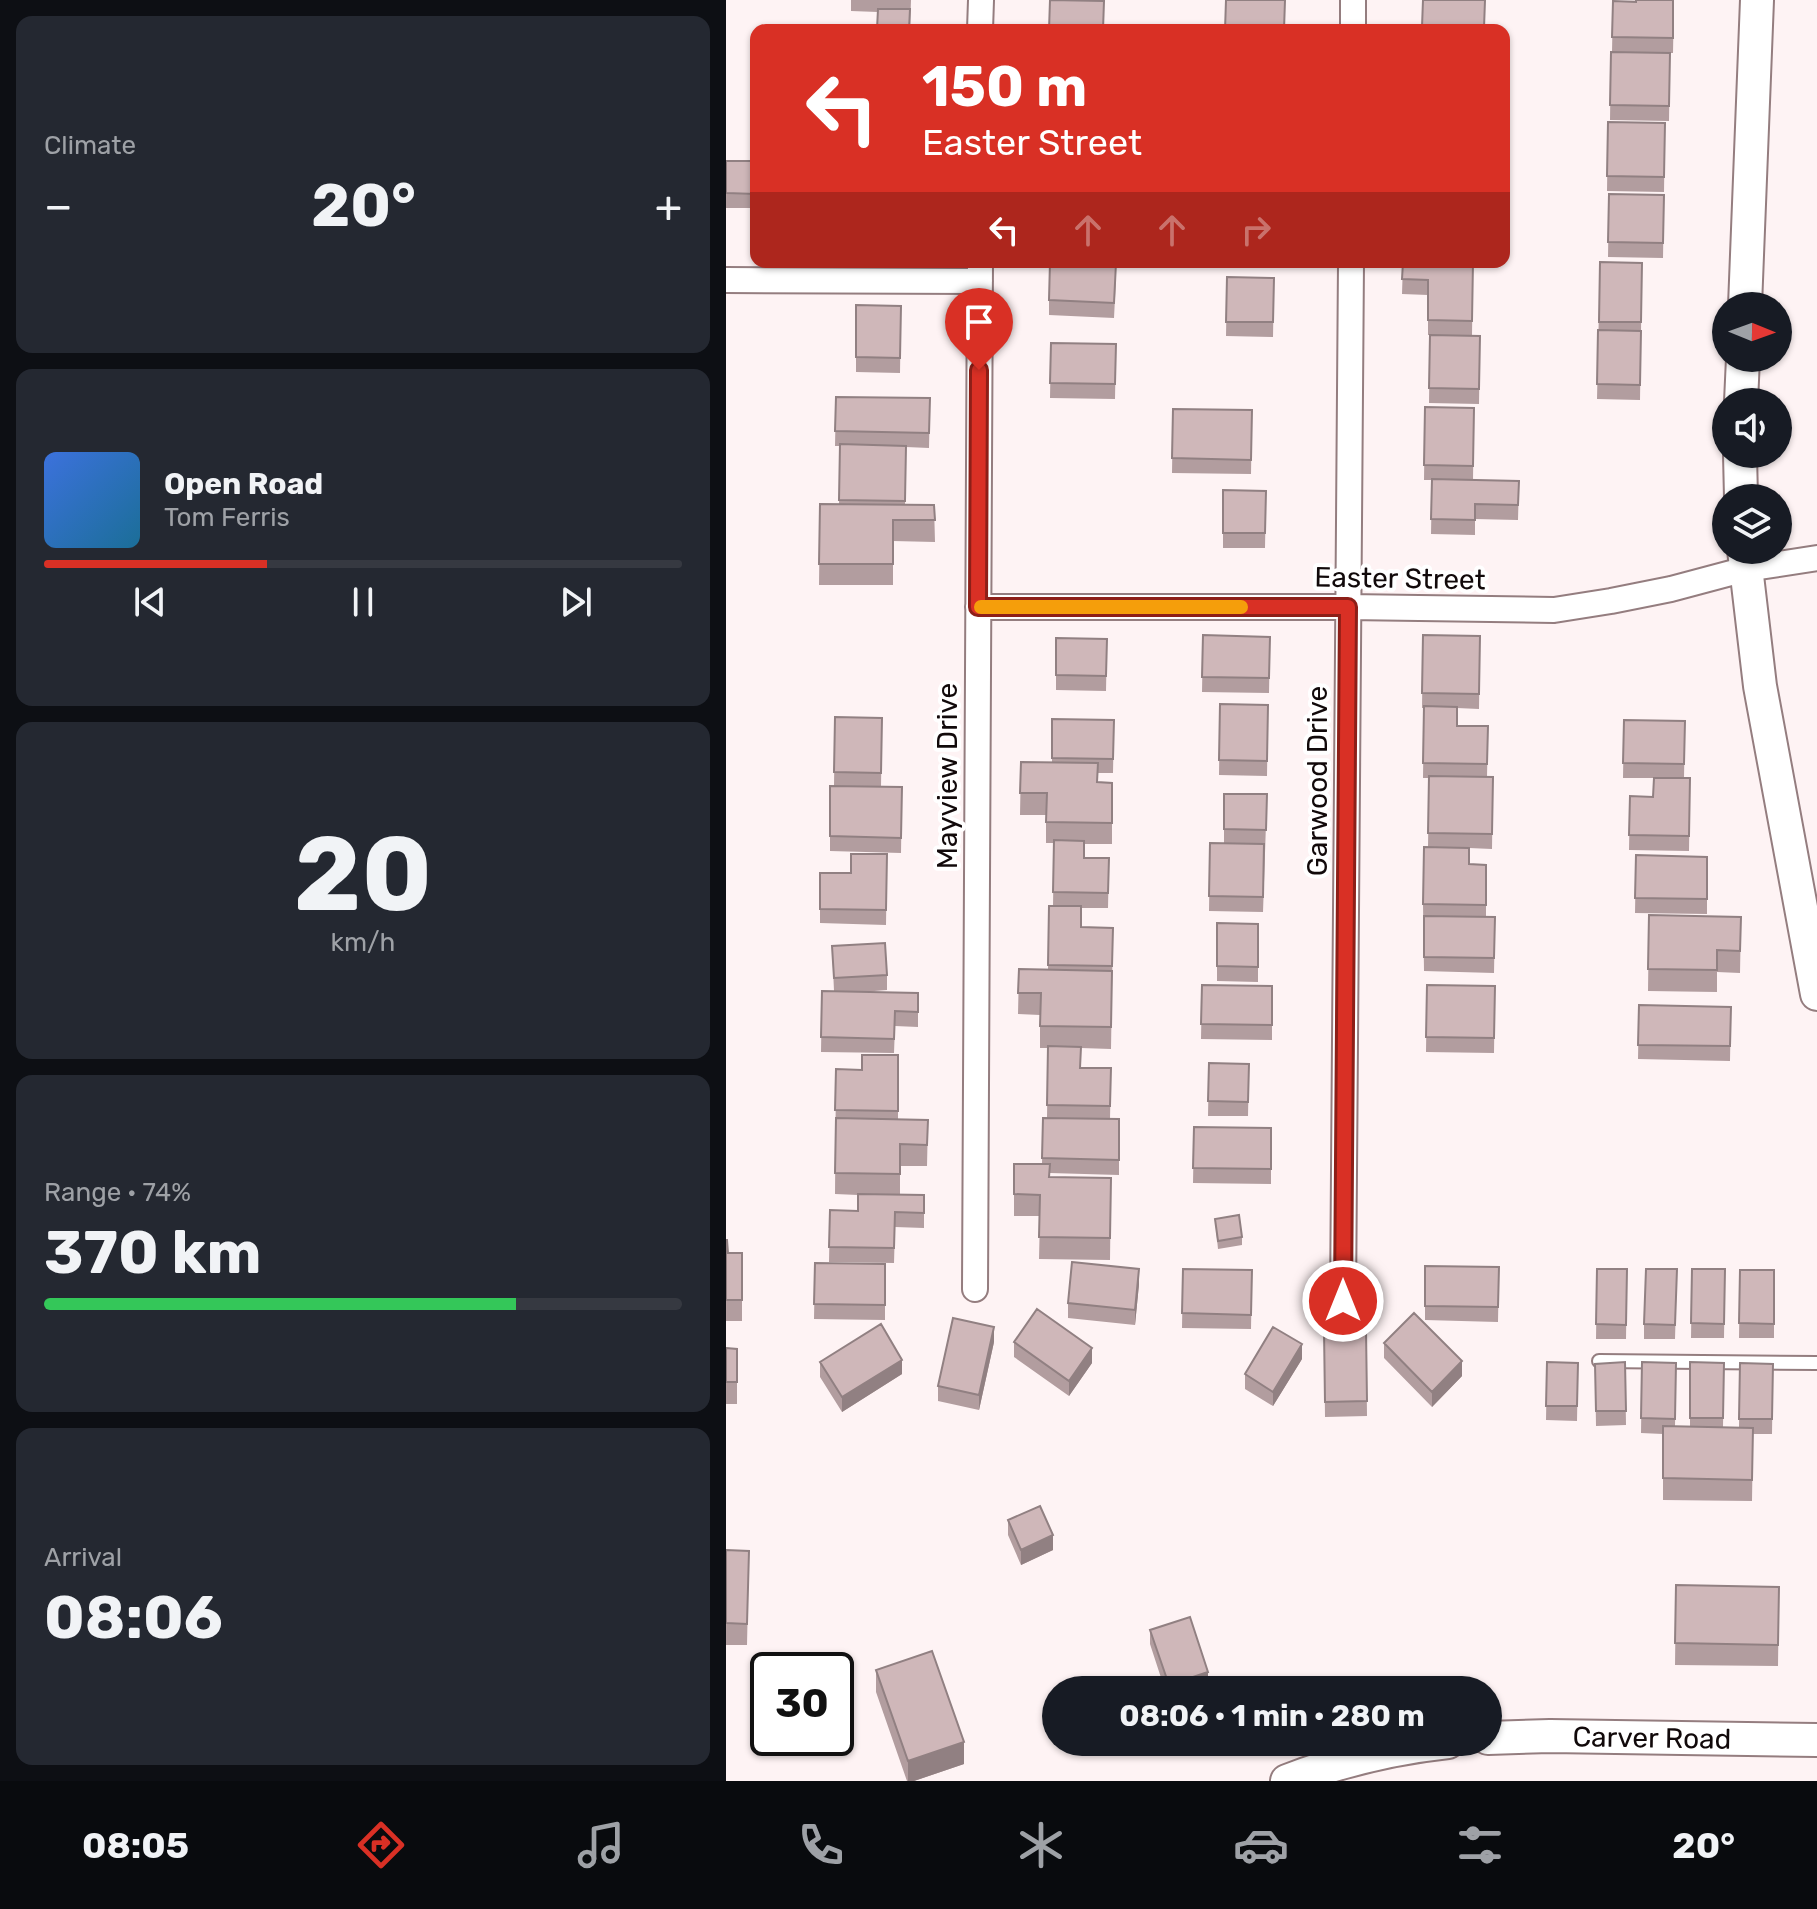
<!DOCTYPE html>
<html lang="en">
<head>
<meta charset="utf-8">
<style>
	:root { --surface:#171b24; --page:#242831; --text:#f1f3f6; --muted:#9ea1a6; --line:#363941; --accent:#d93025 }
	body { margin:0; font-family:Rubik,sans-serif; background:var(--page); color:var(--text); height:100vh; display:flex; flex-direction:column; font-size:30px; white-space:nowrap }
	* { box-sizing:border-box; margin:0 }
	p { font-size:26px; color:var(--muted) }
	.icon { flex:none; width:44px; height:44px; fill:none; stroke:currentColor; stroke-width:2; stroke-linecap:round; stroke-linejoin:round }
	.map { position:relative; flex:1; overflow:hidden }
	.drawer { display:flex; flex-direction:column; gap:16px; padding:16px; background:#0d0f14; width:726px }
	.drawer>* { flex:none }
	.hud { position:absolute; left:24px; top:24px; width:760px; height:244px; border-radius:16px; box-shadow:0 2px 6px #0004; background:#d93025; color:#fff; overflow:hidden }
	.needle { width:52px; rotate:91deg }
	.buttons { position:absolute; left:986px; top:292px; display:grid; gap:16px }
	.buttons a { display:grid; place-items:center; width:80px; height:80px; border-radius:50%; background:var(--surface); box-shadow:0 2px 6px #0004; font-size:40px }
	.speed { position:absolute; left:24px; top:1652px; display:flex; gap:16px; font-size:40px; font-weight:700; text-align:center }
	.speed>* { display:grid; place-content:center; width:104px; height:104px; border-radius:50%; background:var(--surface); box-shadow:0 2px 6px #0004; line-height:1 }
	.speed .limit { border:4px solid #111; border-radius:12px; background:#fff; color:#111 }
	.pin { position:absolute; display:grid; place-items:center; width:68px; height:68px; color:#fff; margin:-82px -34px; border-radius:50% 50% 50% 0; rotate:-45deg; box-shadow:0 0 8px #0007 }
	.pin .icon { rotate:45deg }
	.me { position:absolute; width:88px; margin:-44px; rotate:0deg; stroke-linejoin:round; filter:drop-shadow(0 0 6px #0008) }
	.turn { display:flex; align-items:center; gap:28px; height:168px; padding:0 40px; font-size:36px }
	.turn .icon { width:104px; height:104px; stroke-width:2.5 }
	.turn b { display:block; font-size:56px; line-height:68px }
	.lanes { display:flex; align-items:center; height:76px; padding:0 40px; background:#0003; justify-content:center; gap:40px; direction:ltr }
	.lanes .off { opacity:.35 }
	.big { font-size:60px; font-weight:700; line-height:1.1 }
	.drawer .card { flex:1; display:flex; flex-direction:column; justify-content:center; gap:12px; min-width:0; padding:0 28px; border-radius:16px; background:var(--page) }
	.drawer .dial { align-items:center; gap:0 }
	.dial b { font-size:104px; line-height:1 }
	.song { display:flex; align-items:center; gap:24px }
	.cover { width:96px; height:96px; border-radius:12px; background:linear-gradient(135deg,hsl(220 70% 55%),hsl(200 70% 35%)) }
	.played { height:8px; border-radius:4px; background:linear-gradient(90deg,var(--accent) 35%,var(--line) 35%) }
	.keys { display:flex; justify-content:space-around; direction:ltr }
	.heat { display:flex; justify-content:space-between; align-items:center; font-size:44px; direction:ltr }
	.charge { height:12px; border-radius:6px; background:linear-gradient(90deg,#34c759 74%,var(--line) 0) }
	.trip { position:absolute; left:316px; top:1676px; width:460px; height:80px; border-radius:40px; background:var(--surface); box-shadow:0 2px 6px #0004; font-weight:700; line-height:80px; text-align:center }
	.tab-bar { display:flex; height:128px; justify-content:space-around; align-items:center; background:#090b0e; color:var(--muted) }
	.tab-bar .icon { width:56px; height:56px }
	.tab-bar .active { color:var(--accent) }
	.tab-bar b { font-size:36px; color:var(--text) }
	main { display:flex; flex:1; min-height:0 }
	.map>svg:first-child { display:block }
</style>
</head>
<body>
<main>
<section class="drawer">
<div class="card"><p>Climate</p>
<div class="heat"><a>−</a><b class="big">20°</b><a>+</a></div>
</div>
<div class="card">
<div class="song"><i class="cover"></i><div><b>Open Road</b><p>Tom Ferris</p></div></div>
<div class="played"></div>
<div class="keys"><svg class="icon" aria-label="previous" viewBox="0 0 24 24"><path d="M18 5L8 12l10 7zM5 5v14"/></svg><svg class="icon" aria-label="pause" viewBox="0 0 24 24"><path d="M8 5v14M16 5v14"/></svg><svg class="icon" aria-label="next" viewBox="0 0 24 24"><path d="M6 5l10 7-10 7zM19 5v14"/></svg></div>
</div>
<div class="card dial"><b>20</b><p>km/h</p></div>
<div class="card"><p>Range · 74%</p><b class="big">370 km</b><div class="charge"></div></div>
<div class="card"><p>Arrival</p><b class="big">08:06</b></div>
</section>
<div class="map">
<svg width="1091" height="1781" viewBox="0 0 1091 1781">
	<rect width="100%" height="100%" fill="#fef3f4"/>
	<g fill="none" stroke-linecap="round" stroke-linejoin="round">
		<defs>
			<path id="service" d="M873,1361L1091,1363"/>
			<path id="minor" d="M254,30L255,0
				M627,30V0
				M0,280L254,281
				M252,607H622L828,610L885,601L945,589L1020,569L1091,558
				M249,1289L254,262
				M617,1301L625,262"/>
			<g id="tertiary">
				<path d="M1019,306L1031,0"/>
				<path d="M1015,402L1017,358"/>
				<path d="M1014,454L1015,498"/>
				<path d="M1018,550L1034,686L1091,994"/>
				<path id="s1" d="M762,1738L824,1736L1091,1740"/>
				<path d="M561,1781C613,1761 666,1748 722,1742"/>
			</g>
		</defs>
		<use href="#service" stroke="#947d7f" stroke-width="16"/>
		<use href="#minor" stroke="#947d7f" stroke-width="28"/>
		<use href="#tertiary" stroke="#947d7f" stroke-width="36"/>
		<use href="#service" stroke="#fff" stroke-width="12"/>
		<use href="#minor" stroke="#fff" stroke-width="24"/>
		<use href="#tertiary" stroke="#fff" stroke-width="32"/>
	</g>
	<path fill="#b29d9f" d="M125,0H185L184,30L151,29L152,12L125,11Z
		M697,0H759L758,30H696Z
		M948,0L947,53L886,52L887,1Z
		M885,52L944,53L943,121L884,120Z
		M882,122L939,123L938,192L881,191Z
		M0,161H30V208H0Z
		M883,194L938,195L937,258L882,257Z
		M497,262H555V263Z
		M677,262H747L746,335H702V295L676,294Z
		M874,262L916,263L914,400L871,399Z
		M501,277L548,278L547,337L500,336Z
		M390,278L388,318L323,315V300Z
		M130,305L175,306L174,373L130,372Z
		M704,335L754,336L753,404L703,403Z
		M325,343L390,344L389,399L324,398Z
		M110,397L204,398L203,448L180,447L179,505H208L209,542L167,541V585H93L94,504H113L114,446H109Z
		M699,407L748,408L747,480L793,481L792,520L749,519V535L705,534L706,480H698Z
		M447,409L526,410L525,474L446,473Z
		M497,490L540,491L539,548H497Z
		M477,635L544,637L543,693L476,692Z
		M697,635L754,636L753,709L731,708V726H762L761,777H767L766,849L743,848V864L760,865V917H769L768,973L698,971L697,904L702,847L703,778H697L698,708H696Z
		M330,638L381,639L380,691L330,690Z
		M494,704L542,705L541,776L493,775Z
		M109,717L156,718L155,787H176L175,853L104,851V786H108Z
		M326,719L388,720L387,773H372V782L386,783V844H358V858H383L382,908H355V927L387,928L385,1049L355,1048V1068H385L384,1119H393V1175L324,1173V1177L385,1178L384,1260L313,1259L314,1216H288V1164H316L317,1118H321L322,1048H314V1015L292,1014L293,969L322,970L323,906H327L328,843H320V815H294L295,762L326,763Z
		M898,720L959,721L958,778H964L963,851L903,850L904,796L927,797L928,778H897Z
		M498,794H541L537,912L483,911L484,843H498Z
		M161,854L160,925L94,923V873H125Z
		M910,855L981,857V914L909,913Z
		M923,915L1015,917L1014,973L991,972V992L922,991Z
		M491,923L532,924V982L491,981Z
		M106,946L161,975V990L136,992L192,993V1027L169,1026L168,1053L95,1052L96,991H108Z
		M476,985L546,986V1040L475,1039Z
		M701,985L769,986L768,1053L700,1052Z
		M913,1005L1005,1007L1004,1061L912,1059Z
		M172,1055V1120H202L201,1166H174V1195H198V1228L169,1227L168,1263L103,1262L104,1210L132,1211V1195L109,1194L110,1069L136,1070Z
		M483,1063L523,1064L522,1116H482Z
		M468,1127L545,1128V1184L467,1183Z
		M489,1219L516,1237V1245L492,1249Z
		M0,1240L2,1253H16V1321H0Z
		M89,1263L159,1264V1320L88,1319Z
		M699,1266L773,1267L772,1322L699,1320Z
		M457,1269L526,1270L525,1329L456,1328Z
		M871,1269H901L900,1339H870Z
		M951,1269L949,1339H918V1324Z
		M966,1269H999L998,1338H965Z
		M1014,1270H1048V1338H1013Z
		M413,1284L409,1325L342,1318V1303Z
		M598,1330H640L641,1416L599,1417Z
		M268,1342L253,1410L212,1401V1386Z
		M288,1342L366,1363L343,1396L288,1357Z
		M658,1343L736,1376L706,1407L658,1358Z
		M0,1348L11,1349V1404H0Z
		M576,1359L547,1406L519,1389V1374Z
		M94,1362L176,1374L116,1412L94,1377Z
		M821,1362L852,1363L851,1421L820,1420Z
		M899,1362L900,1425L870,1426L869,1364Z
		M916,1362L950,1363L949,1426H964V1362L998,1363L997,1427H1013L1014,1363L1047,1364L1046,1434H1027L1026,1501L937,1500V1434L915,1433Z
		M282,1520L327,1550L295,1565L282,1535Z
		M0,1550L23,1551L21,1645H0Z
		M950,1585L1053,1587L1052,1666L949,1665Z
		M424,1630L482,1687L474,1690H439L424,1644Z
		M150,1670L238,1764L188,1781H181L150,1692Z"/>
	<path fill="#918082" d="M413,1269V1284L409,1325V1310Z
		M268,1327V1342L253,1410V1395Z
		M576,1344V1359L547,1406V1392Z
		M366,1348V1363L343,1396V1381Z
		M176,1360V1374L116,1412V1397Z
		M736,1361V1376L706,1407V1392Z
		M327,1535V1550L295,1565V1550Z
		M482,1672V1687L474,1690H443V1685Z
		M238,1742V1764L188,1781H182V1761Z"/>
	<path fill="#cfb7b9" stroke="#918082" stroke-width="2" d="M324,0L378,1L377,30H323Z
		M500,0H559L558,30H499Z
		M697,0H759L758,28L696,27Z
		M910,0H947V38L886,37L887,1L910,2Z
		M152,9H184L183,30H127V28L151,29Z
		M885,52L944,53L943,106L884,105Z
		M882,122L939,123L938,177L881,176Z
		M0,161H30V194L0,193Z
		M883,194L938,195L937,243L882,242Z
		M324,262L390,263L388,303L323,300Z
		M677,262H747L746,321L702,320V280L676,279Z
		M874,262L916,263L915,322H873Z
		M501,277L548,278L547,322H500Z
		M130,305L175,306L174,358L130,357Z
		M872,330L915,331L914,385L871,384Z
		M704,335L754,336L753,389L703,388Z
		M325,343L390,344L389,384L324,383Z
		M110,397L204,398L203,433L109,431Z
		M699,407L748,408L747,466L698,465Z
		M447,409L526,410L525,460L446,458Z
		M114,444L180,446L179,501L113,500Z
		M706,479L793,481L792,505L749,504V520L705,519Z
		M497,490L540,491L539,533H497Z
		M94,504L208,505L209,520H167V564H93Z
		M477,635L544,637L543,678L476,677Z
		M697,635L754,636L753,694L696,693Z
		M330,638L381,639L380,676L330,675Z
		M494,704L542,705L541,761L493,760Z
		M698,706L731,707V726H762L761,764L697,763Z
		M109,717L156,718L155,773L108,772Z
		M326,719L388,720L387,759L326,758Z
		M898,720L959,721L958,764L897,763Z
		M295,762L372,763L371,782L386,783V823L320,822L321,793H294Z
		M703,776L767,777L766,834L702,833Z
		M928,778H964L963,836L903,835L904,796L927,797Z
		M104,786L176,787L175,838L104,836Z
		M498,794H541L540,830L498,829Z
		M328,840L358,841V858H383L382,893L327,892Z
		M484,843L538,844L537,897L483,896Z
		M698,847L743,848V864L760,865V905L697,904Z
		M125,854H161L160,910L94,909V873H125Z
		M910,855L981,857V899L909,898Z
		M323,906H355V927L387,928L386,966L322,965Z
		M923,915L1015,917L1014,951L991,950V970L922,969Z
		M698,916L769,917L768,958L698,957Z
		M491,923L532,924V967L491,966Z
		M159,943L161,975L108,978L106,946Z
		M293,969L386,971L385,1027L314,1026L315,993H292Z
		M476,985L546,986V1025L475,1024Z
		M701,985L769,986L768,1038L700,1037Z
		M96,991L192,993V1012L169,1011L168,1039L95,1037Z
		M913,1005L1005,1007L1004,1046L912,1045Z
		M322,1046L355,1047L354,1068H385L384,1106L321,1105Z
		M136,1055H172V1111L109,1110L110,1069L136,1070Z
		M483,1063L523,1064L522,1102L482,1101Z
		M110,1118L202,1120L201,1145L174,1144V1174L109,1173Z
		M317,1118L393,1119V1160L316,1158Z
		M468,1127L545,1128V1169L467,1168Z
		M288,1164H324L323,1177L385,1178L384,1238L313,1237L314,1195L288,1194Z
		M132,1194L198,1195V1213L169,1212L168,1248L103,1247L104,1210L132,1211Z
		M513,1215L516,1237L492,1241L489,1219Z
		M0,1240H1L2,1253H16V1300H0Z
		M346,1262L413,1269L409,1310L342,1303Z
		M89,1263L159,1264V1305L88,1304Z
		M699,1266L773,1267L772,1307L699,1306Z
		M457,1269L526,1270L525,1315L456,1313Z
		M871,1269H901L900,1325L870,1324Z
		M920,1269H951L949,1325L918,1324Z
		M966,1269H999L998,1324L965,1323Z
		M1014,1270H1048V1324L1013,1323Z
		M311,1309L366,1348L343,1381L288,1342Z
		M688,1313L736,1361L706,1392L658,1343Z
		M227,1318L268,1327L253,1395L212,1386Z
		M155,1324L176,1360L116,1397L94,1362Z
		M547,1327L576,1344L547,1392L519,1374Z
		M598,1330H640L641,1401L599,1402Z
		M0,1348L11,1349V1382H0Z
		M821,1362L852,1363L851,1406H820Z
		M899,1362L900,1411H870L869,1364Z
		M916,1362L950,1363L949,1419L915,1418Z
		M964,1362L998,1363L997,1418H964Z
		M1014,1363L1047,1364L1046,1419H1013Z
		M937,1426L1027,1428L1026,1480L937,1478Z
		M314,1506L327,1535L295,1550L282,1520Z
		M0,1550L23,1551L21,1624L0,1623Z
		M950,1585L1053,1587L1052,1645L949,1643Z
		M464,1617L482,1672L443,1685L424,1630Z
		M206,1651L238,1742L182,1761L150,1670Z"/>
	<g fill="none" stroke-linecap="round" stroke-linejoin="round">
		<defs>
			<path id="route" d="M253,370L252,607H622L617,1301"/>
		</defs>
		<use href="#route" stroke="#8d1f18" stroke-width="20"/>
		<use href="#route" stroke="#d93025" stroke-width="14"/>
		<path stroke="#f59e0b" stroke-width="14" d="M255,607H515"/>
	</g>
	<g text-anchor="middle" stroke-width="8" stroke-linejoin="round" paint-order="stroke">
		<g font-size="28" fill="#11090a" stroke="#fff">
			<text transform="translate(674 578) rotate(1)" y="10">Easter Street</text>
			<text transform="translate(221 776) rotate(-90)" y="10">Mayview Drive</text>
			<text transform="translate(591 781) rotate(-90)" y="10">Garwood Drive</text>
			<text dy="10" stroke="none"><textPath href="#s1" startOffset="164">Carver Road</textPath></text>
		</g>
	</g>
</svg>
<div class="buttons">
<a><svg class="needle" viewBox="-14 -14 28 28"><path d="M0-13l5 13h-10z" fill="#e53935"/><path d="M0 13l5-13h-10z" fill="#9ea1a6"/></svg></a>
<a><svg class="icon" aria-label="sound" viewBox="0 0 24 24"><path d="M4 9h4l5-4v14l-5-4H4zM17 9q2 3 0 6"/></svg></a>
<a><svg class="icon" aria-label="layers" viewBox="0 0 24 24"><path d="M12 4l9 5-9 5-9-5zM3 14l9 5 9-5"/></svg></a>
</div>
<div class="speed"><div class="limit">30</div></div>
<div class="pin" style="left:253px;top:370px;background:#d93025"><svg class="icon" aria-label="arrive" viewBox="0 0 24 24"><path d="M6 21V4h12l-3 4 3 4H6"/></svg></div>
<svg class="me" style="left:617px;top:1301px" viewBox="-20 -20 40 40"><circle r="17" fill="#d93025" stroke="#fff" stroke-width="3"/><path d="M0-11L8 9 0 5-8 9z" fill="#fff"/></svg>
<div class="trip">08:06 · 1 min · 280 m</div>
<div class="hud">
<div class="turn"><svg class="icon" aria-label="left" viewBox="0 0 24 24"><path d="M17 20v-9H6M10 6l-5 5 5 5"/></svg><div><b>150 m</b>Easter Street</div></div>
<div class="lanes"><svg class="icon" aria-label="left" viewBox="0 0 24 24"><path d="M17 20v-9H6M10 6l-5 5 5 5"/></svg><svg class="icon off" aria-label="ahead" viewBox="0 0 24 24"><path d="M12 20V5M6 11l6-6 6 6"/></svg><svg class="icon off" aria-label="ahead" viewBox="0 0 24 24"><path d="M12 20V5M6 11l6-6 6 6"/></svg><svg class="icon off" aria-label="right" viewBox="0 0 24 24"><path d="M7 20v-9h11M14 6l5 5-5 5"/></svg></div>
</div>
</div>
</main>
<nav class="tab-bar">
<b>08:05</b>
<svg class="icon active" aria-label="directions" viewBox="0 0 24 24"><path d="M12 3l9 9-9 9-9-9zM9 14v-3h6M13 9l2 2-2 2"/></svg>
<svg class="icon" aria-label="music" viewBox="0 0 24 24"><path d="M9 18V5l10-2v13"/><circle cx="6" cy="18" r="3"/><circle cx="16" cy="16" r="3"/></svg>
<svg class="icon" aria-label="phone" viewBox="0 0 24 24"><path d="M5 4h4l2 5-3 2q2 4 5 5l2-3 5 2v4C11 20 4 13 5 4z"/></svg>
<svg class="icon" aria-label="climate" viewBox="0 0 24 24"><path d="M12 3v18M4 7l16 10M4 17L20 7"/></svg>
<svg class="icon" aria-label="car" viewBox="0 0 24 24"><path d="M5 17H2v-5l4-1 3-4h7l3 4 3 1v5h-3M9 17h6M6 11h13"/><circle cx="7" cy="17" r="2"/><circle cx="17" cy="17" r="2"/></svg>
<svg class="icon" aria-label="filters" viewBox="0 0 24 24"><path d="M4 7h16M4 17h16"/><circle cx="9" cy="7" r="2"/><circle cx="15" cy="17" r="2"/></svg>
<b>20°</b>
</nav>
</body>
</html>
